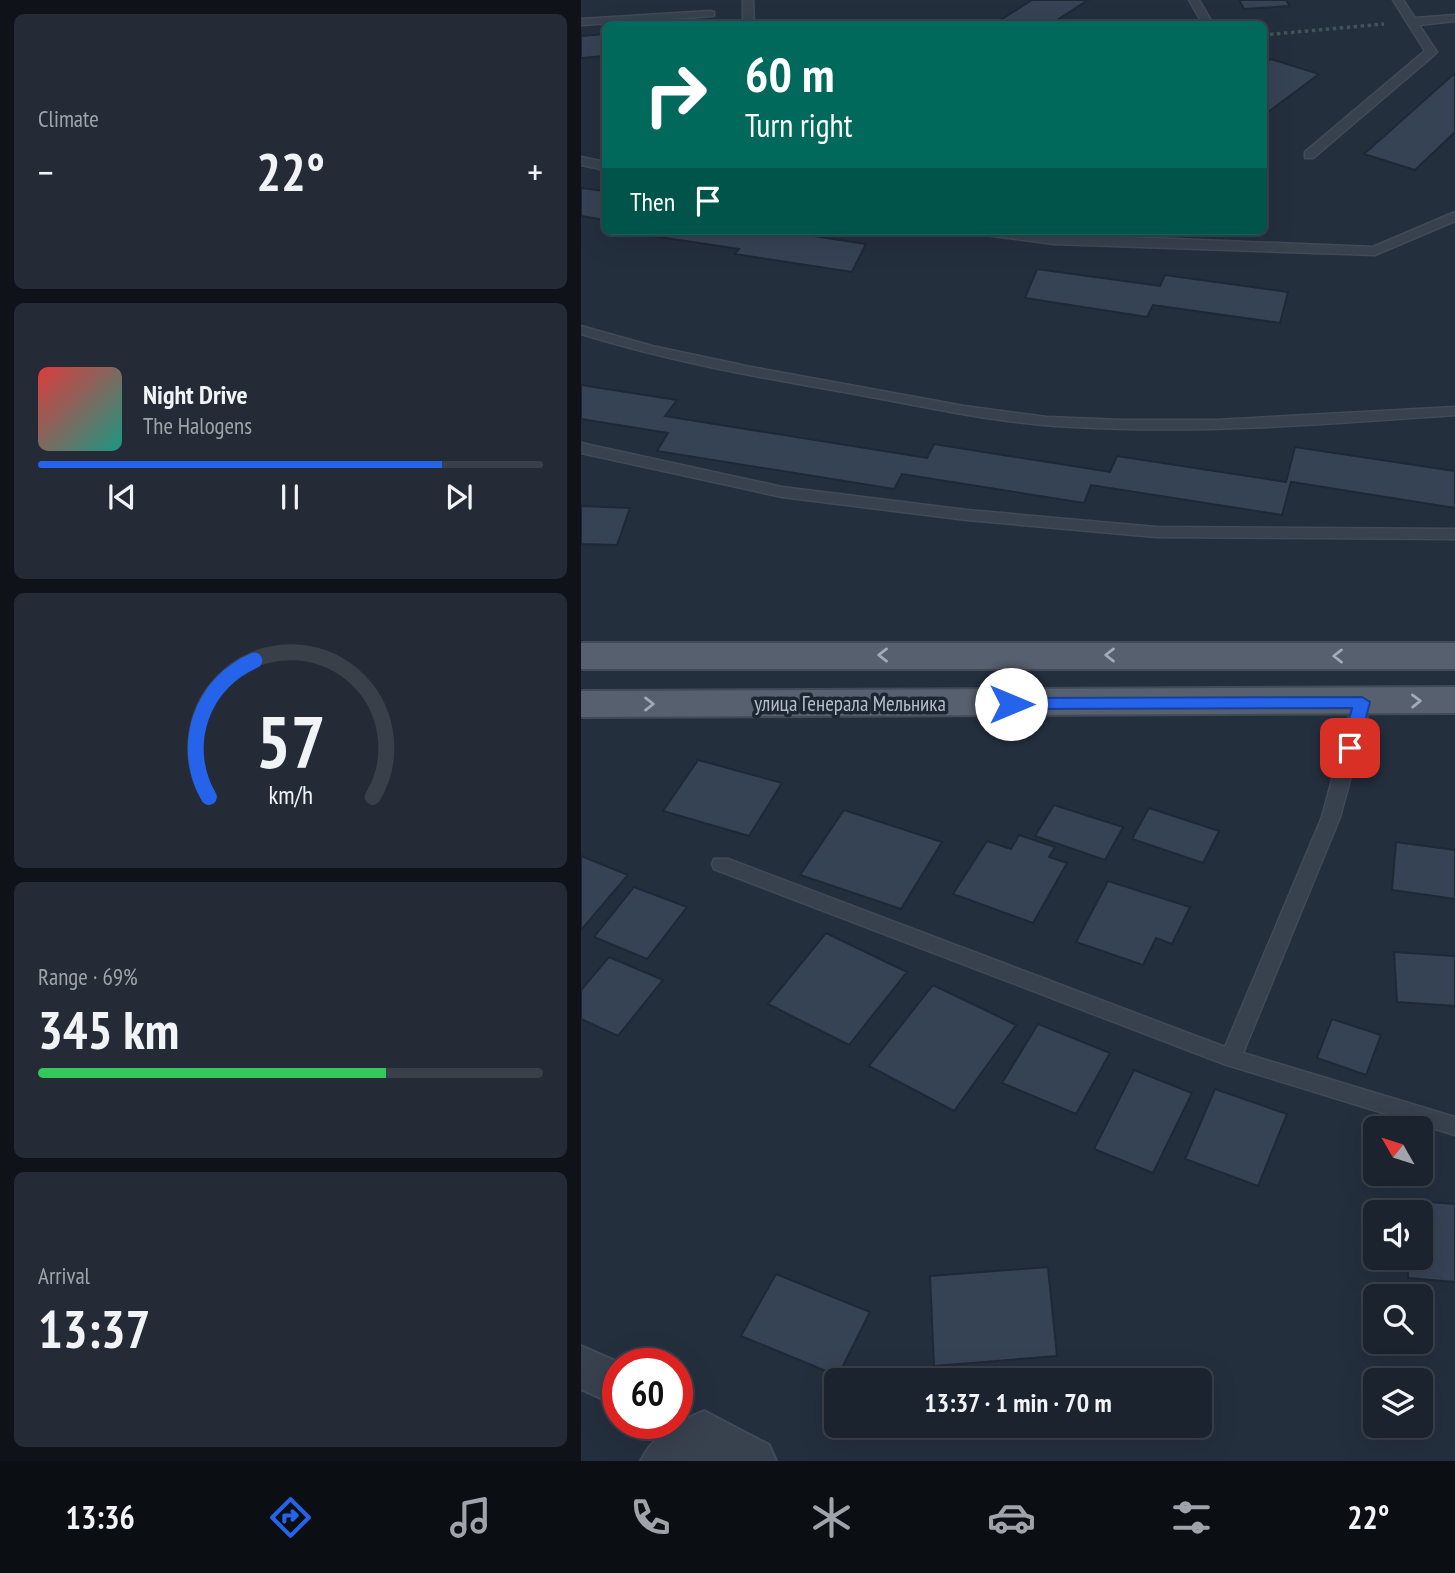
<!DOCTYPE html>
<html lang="en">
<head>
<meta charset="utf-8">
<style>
	:root { --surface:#1b232e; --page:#242b36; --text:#f1f3f6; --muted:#a0a4aa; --line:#39404a; --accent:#2563eb }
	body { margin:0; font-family:"PT Sans Narrow",sans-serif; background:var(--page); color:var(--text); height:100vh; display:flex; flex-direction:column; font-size:26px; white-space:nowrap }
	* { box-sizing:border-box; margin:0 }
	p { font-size:23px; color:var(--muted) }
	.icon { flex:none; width:38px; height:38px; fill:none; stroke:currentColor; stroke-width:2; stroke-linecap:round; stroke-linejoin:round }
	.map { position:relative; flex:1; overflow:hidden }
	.side { display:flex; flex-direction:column; gap:14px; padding:14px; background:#0f1319; width:581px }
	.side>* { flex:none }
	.banner { position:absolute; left:21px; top:21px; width:665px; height:214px; border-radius:10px; box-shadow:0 7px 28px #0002,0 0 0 2px var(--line); background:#00695c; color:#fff; overflow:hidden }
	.needle { width:46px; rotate:309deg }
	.tools { position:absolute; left:782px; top:1116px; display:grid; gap:14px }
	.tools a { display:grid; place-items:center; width:70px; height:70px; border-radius:10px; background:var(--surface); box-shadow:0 7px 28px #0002,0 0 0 2px var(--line); font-size:35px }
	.speed { position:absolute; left:21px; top:1348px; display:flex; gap:14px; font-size:35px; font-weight:700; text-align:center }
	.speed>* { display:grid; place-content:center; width:91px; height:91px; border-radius:50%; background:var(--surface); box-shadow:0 7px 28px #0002,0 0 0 2px var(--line); line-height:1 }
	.speed .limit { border:10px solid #d22; background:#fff; color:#111 }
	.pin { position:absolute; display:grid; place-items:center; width:60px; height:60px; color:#fff; margin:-30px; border-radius:14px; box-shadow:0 4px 10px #0006 }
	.me { position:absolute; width:77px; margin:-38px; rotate:90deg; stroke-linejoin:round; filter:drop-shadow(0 0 5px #0008) }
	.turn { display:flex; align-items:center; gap:24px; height:147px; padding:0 28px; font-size:32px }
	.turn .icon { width:91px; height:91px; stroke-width:2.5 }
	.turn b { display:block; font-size:49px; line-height:60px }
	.then { display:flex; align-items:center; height:66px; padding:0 28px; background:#0003; gap:14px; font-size:26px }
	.big { font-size:52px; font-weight:600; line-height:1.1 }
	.side .widget { flex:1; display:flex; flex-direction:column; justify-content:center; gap:10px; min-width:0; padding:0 24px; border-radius:10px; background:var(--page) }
	.side .dial { align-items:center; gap:0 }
	.dial svg { height:182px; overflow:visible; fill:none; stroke:var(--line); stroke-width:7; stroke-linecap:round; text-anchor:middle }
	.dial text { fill:var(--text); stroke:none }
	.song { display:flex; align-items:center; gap:21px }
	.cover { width:84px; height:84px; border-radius:10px; background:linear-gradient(135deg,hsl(0 70% 55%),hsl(170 70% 35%)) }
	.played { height:7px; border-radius:4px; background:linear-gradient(90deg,var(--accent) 80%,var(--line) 80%) }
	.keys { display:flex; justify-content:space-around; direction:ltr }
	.heat { display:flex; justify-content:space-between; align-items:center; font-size:38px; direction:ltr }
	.charge { height:10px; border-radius:5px; background:linear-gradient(90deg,#34c759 69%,var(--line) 0) }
	.trip { position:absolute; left:243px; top:1368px; width:388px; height:70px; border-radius:10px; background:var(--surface); box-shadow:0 7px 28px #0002,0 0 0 2px var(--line); font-weight:600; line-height:70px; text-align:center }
	.tabs { display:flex; height:112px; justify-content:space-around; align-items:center; background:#0b0e12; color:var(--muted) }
	.tabs .icon { width:49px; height:49px }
	.tabs .selected { color:var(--accent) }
	.tabs b { font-size:32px; color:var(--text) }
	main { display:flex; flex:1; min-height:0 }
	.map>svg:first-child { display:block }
</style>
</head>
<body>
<main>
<section class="side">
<div class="widget"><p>Climate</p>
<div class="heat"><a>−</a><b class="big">22°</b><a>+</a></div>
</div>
<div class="widget">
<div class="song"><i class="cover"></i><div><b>Night Drive</b><p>The Halogens</p></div></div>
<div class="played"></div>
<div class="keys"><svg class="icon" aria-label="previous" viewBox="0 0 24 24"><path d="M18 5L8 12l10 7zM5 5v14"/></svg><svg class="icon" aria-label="pause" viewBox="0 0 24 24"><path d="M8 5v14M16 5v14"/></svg><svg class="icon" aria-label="next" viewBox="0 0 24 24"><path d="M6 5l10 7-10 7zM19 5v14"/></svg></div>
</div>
<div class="widget dial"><svg viewBox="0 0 100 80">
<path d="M14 69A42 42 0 1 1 86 69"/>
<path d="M14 69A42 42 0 0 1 34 9" stroke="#2563eb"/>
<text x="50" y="56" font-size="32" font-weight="700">57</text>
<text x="50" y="72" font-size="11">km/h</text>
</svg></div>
<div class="widget"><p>Range · 69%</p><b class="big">345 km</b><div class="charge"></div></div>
<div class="widget"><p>Arrival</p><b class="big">13:37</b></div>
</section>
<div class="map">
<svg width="874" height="1461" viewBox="0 0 874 1461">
	<rect width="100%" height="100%" fill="#242f3e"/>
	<path fill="#364354" stroke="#1f2835" stroke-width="2" d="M451,0H507L470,24H413Z
		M658,0H705L709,6L663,9Z
		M24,34V56L0,58V36Z
		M690,59L738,74L682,116V64Z
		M874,73V132L834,170L783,154Z
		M0,188L24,191V220L0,216Z
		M200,231L285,244L271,272L154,254L158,249L45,232Z
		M456,269L579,286L584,275L707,292L699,323L572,305L566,317L444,298Z
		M0,385L96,400L84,416L346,458L353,444L529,472L536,456L705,482L714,447L874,471V508L710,482L701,515L510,485L503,503L321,474L313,489L76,451L87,433L0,419Z
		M0,506L49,508L36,545L0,544Z
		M117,760L201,783L168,836L82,811Z
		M473,805L542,827L524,860L454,836Z
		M568,808L638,831L622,863L551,839Z
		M263,810L361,842L320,909L219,875Z
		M438,835L474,847L468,857L486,863L452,923L372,894L406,841L430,849Z
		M815,842L874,850V899L811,890Z
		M0,856L47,875L0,930Z
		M527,881L609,907L591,944L575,938L562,965L495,942Z
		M53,887L106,907L66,959L13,937Z
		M245,933L326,972L268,1045L187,1004Z
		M813,952L874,956V1006L816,1002Z
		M28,957L82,980L37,1036L0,1019V990Z
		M352,985L435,1025L373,1111L288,1066Z
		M751,1019L800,1035L785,1075L736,1058Z
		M457,1024L529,1053L495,1114L421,1083Z
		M553,1070L611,1093L572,1173L513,1149Z
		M634,1089L706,1114L677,1186L604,1159Z
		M823,1200L874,1204V1282L827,1278L826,1258H840V1213H823Z
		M467,1267L476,1356L353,1366L349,1276Z
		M195,1274L289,1312L257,1376L160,1336Z"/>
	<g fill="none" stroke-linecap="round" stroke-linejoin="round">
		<defs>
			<path id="service" d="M162,0H172L173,24H162Z
				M608,0H618L632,24H622Z
				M812,0H822L834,18L874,15V21L838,25L856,52L854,54L732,158H724V152L844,51Z
				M129,11L133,12V16L0,25V19Z
				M0,157L24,162V170L0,165Z
				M874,212V221L794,255L473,244L404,235L398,231L792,247Z
				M0,326L71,346L170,367L383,406L466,417L541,420H636L874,407V415C748,424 620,434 493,427C419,424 347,407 274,394C182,378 90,362 0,334Z
				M0,443L201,487L386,510L575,527L874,529V539L575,537L386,520L201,497L0,453Z
				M781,696L790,702L759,817L662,1053L874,1117V1135L643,1064L133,869L131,864L133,859H147L644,1047L741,817L772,702Z"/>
			<path id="minor" d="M0,1346L39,1363L37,1406L0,1389Z
				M123,1411L188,1445L195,1461H60C71,1436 98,1421 123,1411Z"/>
			<path id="primary" d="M0,643H874V669H0Z
				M874,687V713L0,717V691Z"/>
		</defs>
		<use href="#service" stroke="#414a57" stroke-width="3"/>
		<use href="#minor" stroke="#414a57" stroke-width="4"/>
		<use href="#primary" stroke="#414a57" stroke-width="4"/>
		<path stroke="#3f5557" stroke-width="3.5" stroke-dasharray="3.5 3.5" stroke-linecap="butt" d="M682,35L803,24"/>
		<use href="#service" fill="#38414e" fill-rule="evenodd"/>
		<use href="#minor" fill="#38414e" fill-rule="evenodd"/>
		<use href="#primary" fill="#56606e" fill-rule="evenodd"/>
	</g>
	<defs><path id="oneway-chevron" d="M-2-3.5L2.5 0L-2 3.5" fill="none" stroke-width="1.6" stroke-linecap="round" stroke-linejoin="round" transform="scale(1.75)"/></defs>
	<g stroke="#a1aab7">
		<use href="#oneway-chevron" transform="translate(302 655) rotate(-180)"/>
		<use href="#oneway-chevron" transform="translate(529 655) rotate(-180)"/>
		<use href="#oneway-chevron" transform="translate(757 656) rotate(180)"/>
		<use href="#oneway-chevron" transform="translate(835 701) rotate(-1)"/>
		<use href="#oneway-chevron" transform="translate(68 704)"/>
	</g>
	<path fill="#2563eb" stroke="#184099" stroke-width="2" d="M781,697L789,702L777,748L769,754L761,748L771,708L430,709L422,704L430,698Z"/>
	<g text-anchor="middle" stroke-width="7" stroke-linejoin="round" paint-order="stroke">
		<g font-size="21" fill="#b4bcc9" stroke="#1d2633">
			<text x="269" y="711">улица Генерала Мельника</text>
		</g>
	</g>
</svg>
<div class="tools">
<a><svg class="needle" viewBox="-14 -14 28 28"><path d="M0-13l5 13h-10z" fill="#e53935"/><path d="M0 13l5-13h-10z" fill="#a0a4aa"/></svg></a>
<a><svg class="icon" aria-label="sound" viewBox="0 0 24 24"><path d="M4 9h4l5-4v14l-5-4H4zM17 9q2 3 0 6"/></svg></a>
<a><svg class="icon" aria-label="search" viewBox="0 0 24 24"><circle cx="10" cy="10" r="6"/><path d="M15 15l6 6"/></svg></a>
<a><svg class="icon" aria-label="layers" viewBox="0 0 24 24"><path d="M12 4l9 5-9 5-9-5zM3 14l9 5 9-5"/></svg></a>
</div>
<div class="speed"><div class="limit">60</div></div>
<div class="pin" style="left:769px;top:748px;background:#d93025"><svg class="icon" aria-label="arrive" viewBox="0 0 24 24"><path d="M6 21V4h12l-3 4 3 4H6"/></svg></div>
<svg class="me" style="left:430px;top:704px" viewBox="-20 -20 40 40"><circle r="19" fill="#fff"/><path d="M0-13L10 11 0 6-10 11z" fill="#2563eb"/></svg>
<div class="trip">13:37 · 1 min · 70 m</div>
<div class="banner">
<div class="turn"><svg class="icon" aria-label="right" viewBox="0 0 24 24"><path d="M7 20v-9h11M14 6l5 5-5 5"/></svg><div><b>60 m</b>Turn right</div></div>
<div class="then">Then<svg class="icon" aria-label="arrive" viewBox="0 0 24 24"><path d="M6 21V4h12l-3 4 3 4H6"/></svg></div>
</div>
</div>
</main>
<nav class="tabs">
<b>13:36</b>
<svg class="icon selected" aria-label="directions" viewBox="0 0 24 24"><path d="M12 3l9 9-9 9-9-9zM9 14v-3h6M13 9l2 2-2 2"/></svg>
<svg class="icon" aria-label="music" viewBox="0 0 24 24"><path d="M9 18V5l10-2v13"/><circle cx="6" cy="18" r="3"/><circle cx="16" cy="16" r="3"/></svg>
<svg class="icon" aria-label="phone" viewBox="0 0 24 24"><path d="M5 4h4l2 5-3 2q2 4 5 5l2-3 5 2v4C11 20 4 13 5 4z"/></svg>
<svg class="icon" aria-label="climate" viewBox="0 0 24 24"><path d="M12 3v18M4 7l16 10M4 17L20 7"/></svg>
<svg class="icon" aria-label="car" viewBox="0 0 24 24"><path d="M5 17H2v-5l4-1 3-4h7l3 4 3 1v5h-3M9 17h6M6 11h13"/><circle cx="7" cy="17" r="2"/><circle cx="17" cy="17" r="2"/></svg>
<svg class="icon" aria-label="filters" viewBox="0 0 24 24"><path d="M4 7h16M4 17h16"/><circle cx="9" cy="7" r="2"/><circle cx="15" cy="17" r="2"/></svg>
<b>22°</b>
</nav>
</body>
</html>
